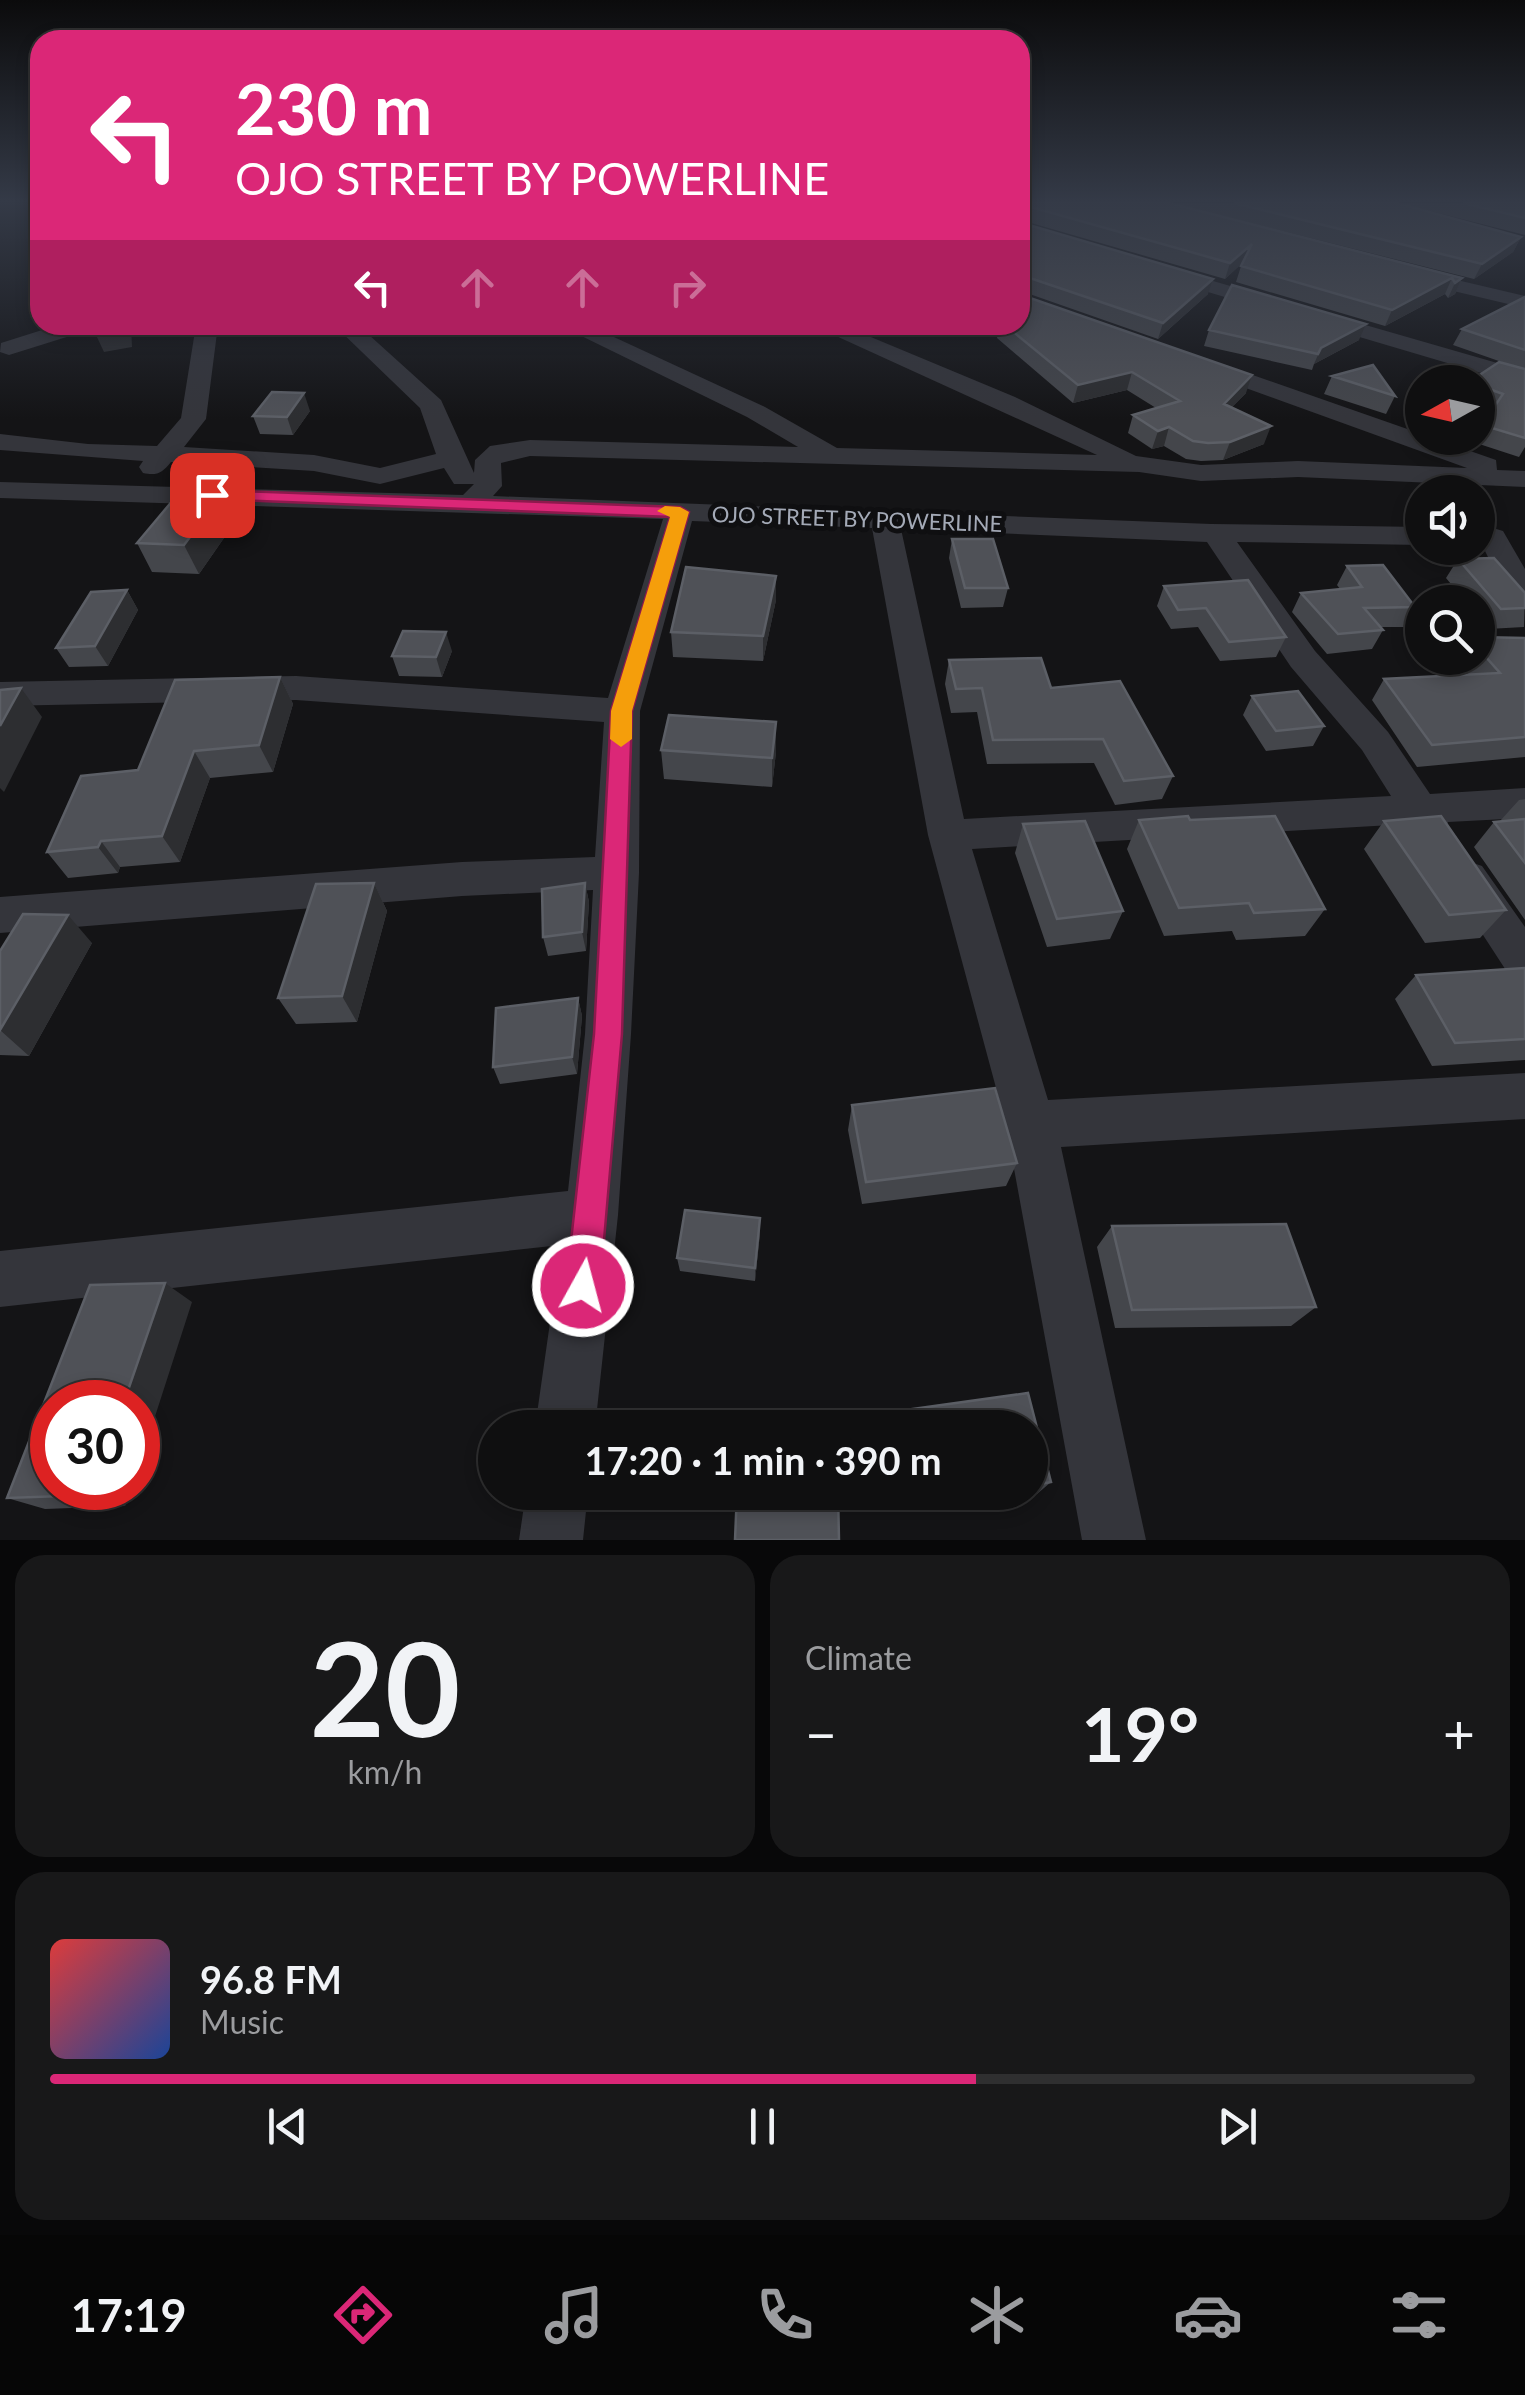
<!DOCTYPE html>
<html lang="en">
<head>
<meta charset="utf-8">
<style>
	:root { --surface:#0f0f10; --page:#181819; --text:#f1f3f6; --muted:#9b9c9f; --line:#2f2f30; --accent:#db2777 }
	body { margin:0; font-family:Lato,sans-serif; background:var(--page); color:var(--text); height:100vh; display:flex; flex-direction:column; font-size:38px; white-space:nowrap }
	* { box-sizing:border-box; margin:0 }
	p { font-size:32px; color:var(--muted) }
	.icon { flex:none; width:55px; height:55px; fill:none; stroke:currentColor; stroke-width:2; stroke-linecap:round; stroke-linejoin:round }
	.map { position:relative; height:1540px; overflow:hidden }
	.drawer { display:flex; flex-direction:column; gap:15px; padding:15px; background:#080809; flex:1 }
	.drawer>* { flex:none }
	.top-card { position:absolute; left:30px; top:30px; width:1000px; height:305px; border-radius:30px; box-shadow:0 5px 15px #0003,0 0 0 2px var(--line); background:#db2777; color:#fff; overflow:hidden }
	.needle { width:65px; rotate:262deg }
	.controls { position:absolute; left:1405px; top:365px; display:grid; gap:20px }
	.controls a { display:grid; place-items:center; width:90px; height:90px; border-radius:50%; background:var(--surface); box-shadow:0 5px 15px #0003,0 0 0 2px var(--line); font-size:50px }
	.speed { position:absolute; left:30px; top:1380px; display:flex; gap:20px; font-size:50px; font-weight:700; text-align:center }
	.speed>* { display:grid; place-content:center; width:130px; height:130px; border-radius:50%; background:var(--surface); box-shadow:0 5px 15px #0003,0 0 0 2px var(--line); line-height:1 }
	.speed .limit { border:15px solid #d22; background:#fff; color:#111 }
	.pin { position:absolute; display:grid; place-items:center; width:85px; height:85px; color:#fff; margin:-42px; border-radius:20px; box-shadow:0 5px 15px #0006 }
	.me { position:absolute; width:110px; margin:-55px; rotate:7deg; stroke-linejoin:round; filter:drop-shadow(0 0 8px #0008) }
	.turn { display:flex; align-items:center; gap:35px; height:210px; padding:0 40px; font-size:45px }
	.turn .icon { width:130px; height:130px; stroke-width:2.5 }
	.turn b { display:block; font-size:70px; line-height:85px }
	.lanes { display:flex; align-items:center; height:95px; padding:0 40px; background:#0003; justify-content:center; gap:50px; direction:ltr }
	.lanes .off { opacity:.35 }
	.big { font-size:75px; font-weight:700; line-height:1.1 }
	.drawer .widget { flex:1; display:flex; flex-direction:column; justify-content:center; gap:15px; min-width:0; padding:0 35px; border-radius:30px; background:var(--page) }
	.drawer .dial { align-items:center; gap:0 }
	.dial b { font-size:130px; line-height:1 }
	.song { display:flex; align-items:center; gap:30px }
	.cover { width:120px; height:120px; border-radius:15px; background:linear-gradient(135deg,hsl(0 70% 55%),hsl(220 70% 35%)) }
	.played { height:10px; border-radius:5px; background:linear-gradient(90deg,var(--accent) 65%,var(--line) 65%) }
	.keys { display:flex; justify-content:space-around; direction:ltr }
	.heat { display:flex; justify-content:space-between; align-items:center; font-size:55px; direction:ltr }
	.drawer .tiles { flex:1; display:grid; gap:15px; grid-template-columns:1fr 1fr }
	.widget:last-child { grid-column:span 2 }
	.trip { position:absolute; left:478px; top:1410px; width:570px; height:100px; border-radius:50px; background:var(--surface); box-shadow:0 5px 15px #0003,0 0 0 2px var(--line); font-weight:700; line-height:100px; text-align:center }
	.dock { display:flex; height:160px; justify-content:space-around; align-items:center; background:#060606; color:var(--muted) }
	.dock .icon { width:70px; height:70px }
	.dock .active { color:var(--accent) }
	.dock b { font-size:45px; color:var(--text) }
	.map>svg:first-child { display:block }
</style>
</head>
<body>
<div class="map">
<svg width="1525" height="1540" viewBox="0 0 1525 1540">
	<rect width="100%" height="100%" fill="#141416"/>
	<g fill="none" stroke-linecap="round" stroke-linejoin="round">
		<path fill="#34353b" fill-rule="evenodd" d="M1161,266L1525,371V386L1154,276L1151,272Z
			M1410,269L1525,296V308L1403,279L1400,275Z
			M58,325H92L89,330L9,355L0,352L1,343Z
			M196,325H218L206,419L184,447L314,455L380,468L436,454L420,408L334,325H358L441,400L474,473L475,460L490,446L530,440L798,447L747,417L559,325H588L765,407L837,448L1097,455L812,325H842L1015,397L1136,456L1201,465L1298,461L1467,468L1196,370L1192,365L1204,358L1496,460L1497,470L1525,471V487L1298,477L1201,481L1139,472L530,456L501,463L502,486L493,496L1211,524L1422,527V545L1237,542L1315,651L1388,732L1430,794L1525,788V818L1448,822L1443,835L1429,839L1415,835L1409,824L972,849L1048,1100L1525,1073V1119L1061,1147L1146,1540H1082L1006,1125L928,835L872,528L692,521L640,711L639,873L631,1034L618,1215L595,1428H535L561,1245L0,1307V1251L568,1191L585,1034L593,890L462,896L0,933V897L462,862L595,857L604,722L296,700L0,706V682L296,676L608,698L663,519L0,498V482L463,495L474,484H454L444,468L380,484L314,471L171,462C162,473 157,476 143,473L139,467L143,461L0,450V434L88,444L157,446L181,418ZM901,529L1207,542L1291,667L1362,750L1391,796L964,819Z
			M1493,528L1503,531L1525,569V609L1514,606L1509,599L1478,537L1483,531Z
			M1467,861L1482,866L1525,927V981L1509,975L1446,878L1452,866Z
			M526,1492H588L583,1540H519Z"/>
	</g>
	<path fill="#44464b" d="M1020,203L1462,278L1455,294L1448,298L1445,294L1385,326L1236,282L1242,263L1225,279L1021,220L1022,223L1208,294L1158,339L1021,291L1020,293Z
		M1171,203H1396L1521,237L1513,252L1474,279Z
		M1399,203H1525V235Z
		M1525,297V447L1519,457L1473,442L1475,438H1478V434L1492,411L1478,405V382L1516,367L1453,345L1462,329Z
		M999,325H1020L1246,393L1231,408L1264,444L1223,460L1201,461L1186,459L1164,446L1152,449L1128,433L1133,415L1156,408L1127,390L1073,403L997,338Z
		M1209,330L1359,340L1314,364L1312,370L1204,346Z
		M1332,376L1395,396L1386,414L1324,394Z
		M310,411L293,435L260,434L253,416Z
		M233,525L199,574L152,572L137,543Z
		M952,539L1008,588L1003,607L961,608L949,558Z
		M1458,559L1525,593L1524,627L1488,629L1478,616V602H1466L1446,578Z
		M1347,566L1415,607L1404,627H1381L1383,630L1372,649L1327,654L1292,612L1301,593L1340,589L1337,585Z
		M1164,586L1286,637L1276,657L1220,661L1198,627L1171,629L1157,606Z
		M127,590L138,610L108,666L69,667L56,648Z
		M776,600L763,661L673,657L671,632Z
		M1478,637L1525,638V757L1417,767L1372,700L1384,679L1468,675L1454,658H1478Z
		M452,651L442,677L399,676L392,656Z
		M949,660L1051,688L1173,776L1162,799L1115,805L1094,763L987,764L977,712L951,713L945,684Z
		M280,677L293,704L273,772L210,778L180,862L120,867L118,873L68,878L47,852L138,770Z
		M1252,696L1324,726L1313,746L1266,751L1243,715Z
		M661,750L776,752L772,787L664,779Z
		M1525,799V920L1474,847L1494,822L1500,821L1519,800Z
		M1139,820H1190L1325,909L1305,936L1236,940L1232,931L1164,936L1127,849Z
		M1384,821L1506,910L1480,938L1425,943L1364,849Z
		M1023,824L1123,911L1110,939L1047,947L1015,853Z
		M374,883L387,911L357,1022L296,1024L278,998Z
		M585,883L589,902L586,951L548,956L543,937Z
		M92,943L29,1056L0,1055V951Z
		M1525,968V1060L1432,1066L1395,999L1416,975Z
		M578,998L582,1016L577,1074L500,1084L493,1067Z
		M852,1105L1017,1163L1006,1186L862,1204L848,1130Z
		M760,1218V1233L755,1281L680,1271L677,1258Z
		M1112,1226L1316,1307L1291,1326L1115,1328L1097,1247Z
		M192,1302L52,1488H131L125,1506L45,1509L7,1498Z
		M1028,1393L1051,1482L1037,1494L914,1512L910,1492H1030V1428H899L898,1425L905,1410Z"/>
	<path fill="#2d2e31" d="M1521,237L1513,252L1474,279L1482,264Z
		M1252,244L1247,259L1225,279L1230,263Z
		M1452,278L1445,294L1385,326L1392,310Z
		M1462,278L1455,294L1448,298L1455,283Z
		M1213,279L1208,294L1158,339L1163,323Z
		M1366,324L1359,340L1314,364L1321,348Z
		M124,325H131L132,347L104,352L96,335Z
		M1132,372L1127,390L1073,403L1078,385Z
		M1252,375L1246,393L1218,422L1224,404Z
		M304,393L310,411L293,435L287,417Z
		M1271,426L1264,444L1223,460L1230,442Z
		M1169,427L1164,446L1152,449L1158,431Z
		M220,497L233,525L199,574L184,545Z
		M776,576V600L763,661V636Z
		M127,590L138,610L108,666L95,646Z
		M446,632L452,651L442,677L436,657Z
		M280,677L293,704L273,772L259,745Z
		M21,688L42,717L4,792L0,788V726Z
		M776,722V752L772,787V758Z
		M194,751L210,778L180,862L162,836Z
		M101,841L120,867L118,873L98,847Z
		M374,883L387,911L357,1022L342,996Z
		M585,883L589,902L586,951L582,932Z
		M68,915L92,943L29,1056L0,1030Z
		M578,998L582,1016L577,1074L572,1057Z
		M760,1218V1233L755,1281V1268Z
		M165,1283L192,1302L138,1469V1402H124Z
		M94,1488H131L125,1506L91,1495Z"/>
	<path fill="#4f5157" stroke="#5c5f66" stroke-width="2.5" d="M1020,203H1169L1462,278L1455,283L1452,278L1392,310L1241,266L1252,244L1230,263L1020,204L1022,223L1213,279L1163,323L1024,276L1020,281Z
		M1234,203H1397L1521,237L1482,264Z
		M1463,203H1525V218Z
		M1232,285L1366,324L1321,348L1318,354L1209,330Z
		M1525,297V350L1462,329Z
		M1030,298L1252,375L1224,404L1271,426L1230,442L1208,443L1193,441L1169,427L1158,431L1133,415L1180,401L1132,372L1078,385L1005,325H1020V305Z
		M96,325H124V330L96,335Z
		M1499,362L1525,369V438L1482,425L1503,394L1478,385V382H1469Z
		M1373,365L1395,396L1332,376Z
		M272,392L304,393L287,417L253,416Z
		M179,493L220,497L184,545L137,543Z
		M952,539H993L1008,588H965Z
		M1494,558L1525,593V608L1501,609L1458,559Z
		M1383,565L1415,607L1364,608L1383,630L1338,634L1301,593L1362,587L1347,566Z
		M686,567L776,576L763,636L671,632Z
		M1248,580L1286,637L1229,642L1206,608L1178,610L1164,586Z
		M127,590L95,646L56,648L91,592Z
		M403,631L446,632L436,657L392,656Z
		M1478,637L1525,638V737L1432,745L1384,679L1500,673L1478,648Z
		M1041,658L1051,688L1120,681L1173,776L1124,781L1103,739L993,740L982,688L956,689L949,660Z
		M280,677L259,745L194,751L162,836L101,841L98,847L47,852L81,776L138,770L175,680Z
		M21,688L0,726V690Z
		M1298,691L1324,726L1276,731L1252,696Z
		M669,715L776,722L772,758L661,750Z
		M1188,816L1190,820L1275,816L1325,909L1254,913L1249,903L1179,908L1139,820Z
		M1441,816L1506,910L1449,915L1384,821Z
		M1525,819V863L1494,822Z
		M1085,821L1123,911L1057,919L1023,824Z
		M374,883L342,996L278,998L316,884Z
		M585,883L582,932L543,937L542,889Z
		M23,914L68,915L0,1030V951Z
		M1525,968V1039L1455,1043L1416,975Z
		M578,998L572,1057L493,1067L496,1008Z
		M995,1088L1017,1163L866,1182L852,1105Z
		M685,1210L760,1218L755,1268L677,1258Z
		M1286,1224L1316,1307L1132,1310L1112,1226Z
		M165,1283L124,1402H52V1488H94L91,1495L7,1498L90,1285Z
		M1028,1393L1051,1482L1030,1486V1428H908L905,1410Z
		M741,1412L837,1416V1428H740Z
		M737,1492H838L839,1540H735Z
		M920,1492H982L922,1501Z"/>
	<linearGradient id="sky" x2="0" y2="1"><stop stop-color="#0b0b0c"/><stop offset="0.48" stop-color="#343a47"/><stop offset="1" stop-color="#343a47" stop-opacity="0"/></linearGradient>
	<rect width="1525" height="419" fill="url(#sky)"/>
	<path fill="#db2777" stroke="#8e194d" stroke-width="2.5" d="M212,490L680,507L689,512L632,711L622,1034L600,1286L595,1298L583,1303L571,1298L566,1286L594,1034L611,711L670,517L206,499V492Z"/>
	<path fill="#f59e0b" d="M680,507L689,512L632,711V739L621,747L610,739L611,711L670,517L657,511L665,506Z"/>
	<g text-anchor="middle" stroke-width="10" stroke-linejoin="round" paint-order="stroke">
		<g font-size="22" fill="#a4aab7" stroke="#0f0f11">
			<text transform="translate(857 519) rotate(2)" y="8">OJO STREET BY POWERLINE</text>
		</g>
	</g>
</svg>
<div class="controls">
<a><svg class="needle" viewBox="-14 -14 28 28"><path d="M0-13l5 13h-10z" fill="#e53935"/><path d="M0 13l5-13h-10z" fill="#9b9c9f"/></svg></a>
<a><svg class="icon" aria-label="sound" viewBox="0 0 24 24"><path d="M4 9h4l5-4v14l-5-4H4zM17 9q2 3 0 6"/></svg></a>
<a><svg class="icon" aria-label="search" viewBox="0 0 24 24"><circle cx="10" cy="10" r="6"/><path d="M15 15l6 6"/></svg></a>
</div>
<div class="speed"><div class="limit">30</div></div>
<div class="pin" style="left:212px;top:495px;background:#d93025"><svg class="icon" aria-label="arrive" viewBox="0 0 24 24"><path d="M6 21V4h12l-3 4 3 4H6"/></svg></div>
<svg class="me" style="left:583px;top:1286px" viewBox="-20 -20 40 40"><circle r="17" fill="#db2777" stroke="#fff" stroke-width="3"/><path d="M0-11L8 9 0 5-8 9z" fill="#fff"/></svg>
<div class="trip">17:20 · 1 min · 390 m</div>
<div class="top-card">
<div class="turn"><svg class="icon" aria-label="left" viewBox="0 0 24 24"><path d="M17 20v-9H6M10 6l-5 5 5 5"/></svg><div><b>230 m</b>OJO STREET BY POWERLINE</div></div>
<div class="lanes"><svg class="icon" aria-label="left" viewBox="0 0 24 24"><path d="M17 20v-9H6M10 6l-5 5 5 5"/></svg><svg class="icon off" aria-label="ahead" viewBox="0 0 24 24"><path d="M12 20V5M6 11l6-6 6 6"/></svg><svg class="icon off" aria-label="ahead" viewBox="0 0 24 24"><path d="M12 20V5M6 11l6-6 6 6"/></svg><svg class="icon off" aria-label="right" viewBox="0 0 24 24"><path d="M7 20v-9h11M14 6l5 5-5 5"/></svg></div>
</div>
</div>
<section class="drawer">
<div class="tiles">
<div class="widget dial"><b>20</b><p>km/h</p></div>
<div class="widget"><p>Climate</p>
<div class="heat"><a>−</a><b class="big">19°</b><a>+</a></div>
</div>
<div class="widget">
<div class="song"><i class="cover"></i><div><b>96.8 FM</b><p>Music</p></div></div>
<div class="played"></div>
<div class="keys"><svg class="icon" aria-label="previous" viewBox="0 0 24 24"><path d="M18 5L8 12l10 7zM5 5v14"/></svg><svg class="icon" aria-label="pause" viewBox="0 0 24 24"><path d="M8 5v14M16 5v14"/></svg><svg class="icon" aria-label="next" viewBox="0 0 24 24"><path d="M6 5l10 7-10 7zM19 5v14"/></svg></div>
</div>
</div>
</section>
<nav class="dock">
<b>17:19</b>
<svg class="icon active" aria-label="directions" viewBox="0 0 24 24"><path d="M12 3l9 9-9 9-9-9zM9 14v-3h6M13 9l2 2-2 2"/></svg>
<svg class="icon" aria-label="music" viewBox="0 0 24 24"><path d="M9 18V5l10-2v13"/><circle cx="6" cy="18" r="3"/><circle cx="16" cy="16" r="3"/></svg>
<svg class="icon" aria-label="phone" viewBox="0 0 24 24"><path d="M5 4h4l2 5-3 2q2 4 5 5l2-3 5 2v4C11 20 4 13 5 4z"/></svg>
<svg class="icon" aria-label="climate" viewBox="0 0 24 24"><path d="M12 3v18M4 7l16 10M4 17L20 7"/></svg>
<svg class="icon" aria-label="car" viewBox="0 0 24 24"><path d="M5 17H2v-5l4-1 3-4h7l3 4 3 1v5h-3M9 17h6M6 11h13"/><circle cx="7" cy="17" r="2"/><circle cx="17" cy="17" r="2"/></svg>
<svg class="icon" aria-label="filters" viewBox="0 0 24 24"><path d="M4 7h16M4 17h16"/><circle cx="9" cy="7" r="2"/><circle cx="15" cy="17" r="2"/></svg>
</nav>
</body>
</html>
